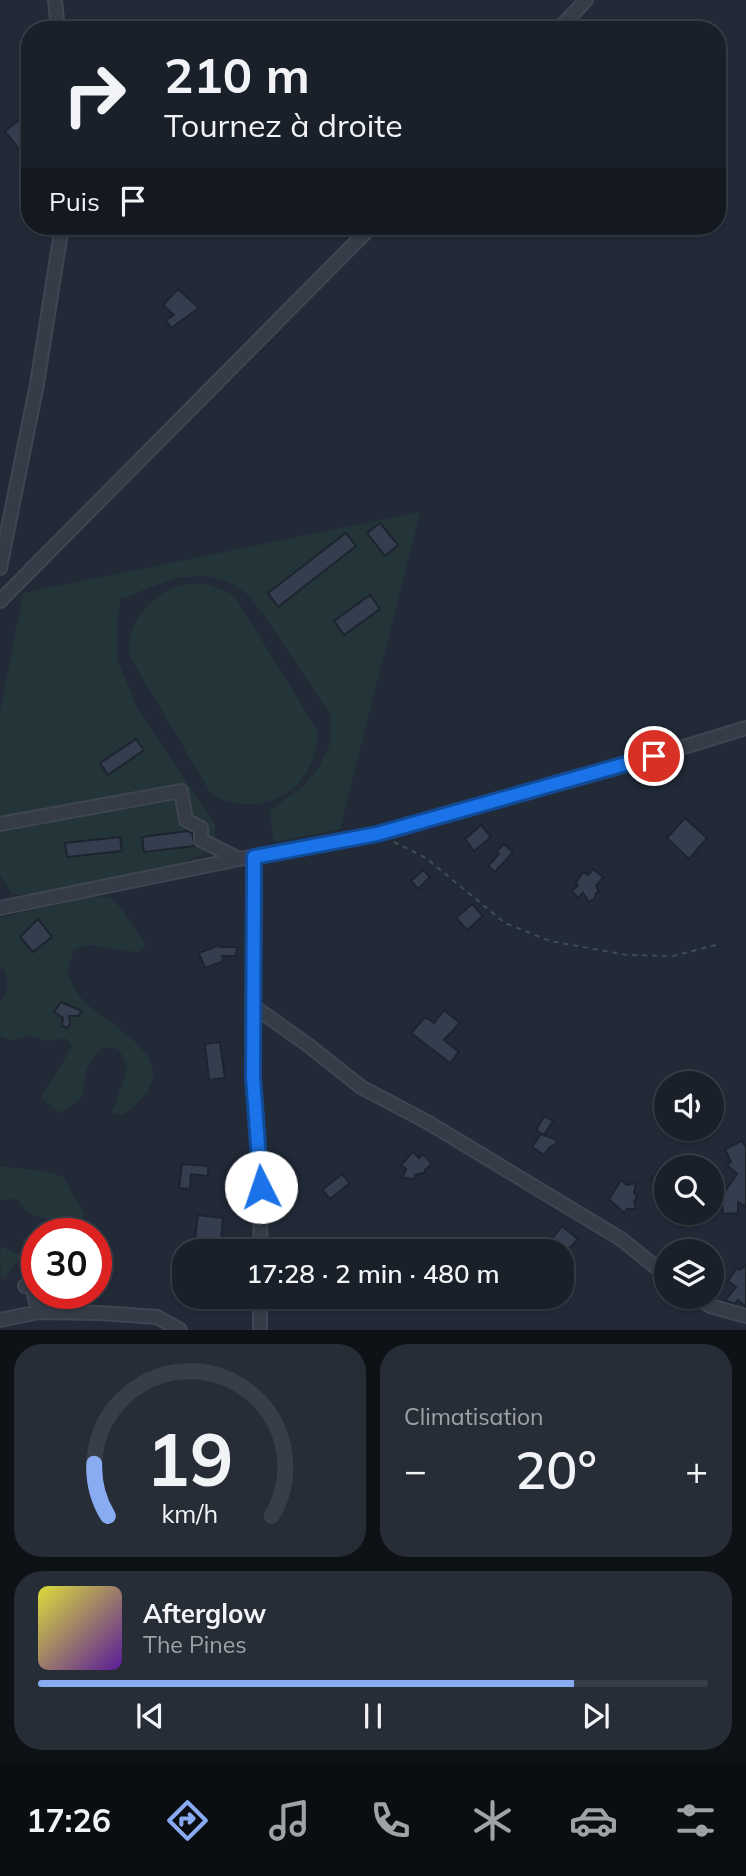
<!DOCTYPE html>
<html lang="fr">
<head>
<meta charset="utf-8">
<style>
	:root { --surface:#1a202a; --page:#272d36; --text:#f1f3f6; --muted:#9fa3a8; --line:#383e47; --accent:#88abf2 }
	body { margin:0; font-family:Mulish,sans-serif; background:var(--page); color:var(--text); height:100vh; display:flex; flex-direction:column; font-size:26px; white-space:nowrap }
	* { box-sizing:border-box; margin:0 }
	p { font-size:23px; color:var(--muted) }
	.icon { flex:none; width:38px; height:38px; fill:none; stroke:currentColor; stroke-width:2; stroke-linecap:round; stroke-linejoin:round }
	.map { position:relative; height:1330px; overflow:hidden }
	.drawer { display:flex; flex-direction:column; gap:14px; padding:14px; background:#0e1217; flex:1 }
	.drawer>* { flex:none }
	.banner { position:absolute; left:21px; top:21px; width:705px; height:214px; border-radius:28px; box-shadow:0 2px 5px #0004,0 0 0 2px var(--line); background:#1a202a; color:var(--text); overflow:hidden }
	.buttons { position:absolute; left:654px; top:1071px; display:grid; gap:14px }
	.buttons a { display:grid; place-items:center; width:70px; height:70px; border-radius:50%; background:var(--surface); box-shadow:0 2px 5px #0004,0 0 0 2px var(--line); font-size:35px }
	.speed { position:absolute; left:21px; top:1218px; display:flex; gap:14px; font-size:35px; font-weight:700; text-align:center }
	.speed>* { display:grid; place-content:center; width:91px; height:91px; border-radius:50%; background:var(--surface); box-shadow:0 2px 5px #0004,0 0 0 2px var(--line); line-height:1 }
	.speed .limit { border:10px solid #d22; background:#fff; color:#111 }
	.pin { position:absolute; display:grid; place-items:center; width:60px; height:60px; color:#fff; margin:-30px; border:4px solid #fff; border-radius:50%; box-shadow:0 2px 7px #0007 }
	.me { position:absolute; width:77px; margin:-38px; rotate:356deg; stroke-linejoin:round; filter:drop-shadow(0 0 5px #0008) }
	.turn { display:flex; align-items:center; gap:24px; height:147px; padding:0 28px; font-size:32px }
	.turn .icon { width:91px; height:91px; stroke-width:2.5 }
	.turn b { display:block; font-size:49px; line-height:60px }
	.then { display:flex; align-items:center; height:66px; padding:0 28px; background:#0003; gap:14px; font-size:26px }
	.big { font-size:52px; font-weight:600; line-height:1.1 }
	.drawer .card { flex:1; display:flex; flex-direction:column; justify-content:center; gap:10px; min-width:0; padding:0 24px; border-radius:28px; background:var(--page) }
	.drawer .dial { align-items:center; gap:0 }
	.dial svg { height:182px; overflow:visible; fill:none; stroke:var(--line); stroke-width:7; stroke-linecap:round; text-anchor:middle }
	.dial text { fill:var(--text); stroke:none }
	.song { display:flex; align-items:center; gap:21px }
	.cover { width:84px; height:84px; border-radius:10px; background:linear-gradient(135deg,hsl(60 70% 55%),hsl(270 70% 35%)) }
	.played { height:7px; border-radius:4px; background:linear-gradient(90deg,var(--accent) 80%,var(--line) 80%) }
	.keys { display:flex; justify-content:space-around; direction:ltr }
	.heat { display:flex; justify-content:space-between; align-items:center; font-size:38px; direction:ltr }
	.drawer .tiles { flex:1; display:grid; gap:14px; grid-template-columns:1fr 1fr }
	.card:last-child { grid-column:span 2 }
	.trip { position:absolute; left:172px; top:1239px; width:402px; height:70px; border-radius:28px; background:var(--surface); box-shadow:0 2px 5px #0004,0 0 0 2px var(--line); font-weight:600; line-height:70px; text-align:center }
	.dock { display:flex; height:112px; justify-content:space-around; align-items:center; background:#0a0d11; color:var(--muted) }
	.dock .icon { width:49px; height:49px }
	.dock .active { color:var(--accent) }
	.dock b { font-size:32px; color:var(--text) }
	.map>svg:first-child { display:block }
</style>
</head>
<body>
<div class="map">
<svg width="746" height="1330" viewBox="0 0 746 1330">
	<rect width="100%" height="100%" fill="#222a38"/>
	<path fill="#243539" d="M420,512L340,829L274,842L269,811L304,786L319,767L330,744V714L264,615L246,593L229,582L207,576L175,578L121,599L122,588L117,623V658L138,710L215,824L216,853L193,857L180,865L34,895L12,894L0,875V713L23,593Z
		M188,584H207L234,595L318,732C316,790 264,821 212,795L130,657C124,621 154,590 188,584Z
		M90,897H109L119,906L146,946L137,952L89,945L74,949L67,971C71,981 75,992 83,1000C101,1020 154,1044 153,1075C152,1093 135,1104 124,1115L112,1113L124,1079L127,1063L118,1049L103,1047C83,1068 86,1070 82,1097L60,1113L41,1098L72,1047L66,1038L49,1041L31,1036L11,1040L0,1036V1001C10,990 9,981 3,968H0V918Z
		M0,1166L44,1171L63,1177L84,1214L78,1234H62C52,1213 42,1221 29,1213C24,1209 21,1203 17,1199L0,1200Z
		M30,1237L37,1244V1257C20,1252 13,1267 5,1279L1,1277L0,1251L4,1247L18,1254L26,1255L28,1250L22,1240Z"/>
	<path fill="#343e4e" stroke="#1d232f" stroke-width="2" d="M24,116L30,123L25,127L30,132V153L25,157L5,131Z
		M178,289L199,308L171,328L166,320L174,315L163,305Z
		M380,523L398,545L385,556L367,533Z
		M346,533L356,546L278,607L268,593Z
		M370,595L380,609L344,635L334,621Z
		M136,739L144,750L108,775L100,763Z
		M685,818L707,838L689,859L667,838Z
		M481,825L491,837L474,851L465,839Z
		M188,831L192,833L195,846L144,852L142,837Z
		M120,837L122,851L67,857L65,843Z
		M504,844L513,852L495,872L488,866L499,854L496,852Z
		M593,869L603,877L596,886L599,892L596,893L595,898L589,902L583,893L578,898L572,891L578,885L576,883L583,872L588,875Z
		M423,870L430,877L418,889L411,881Z
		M472,904L483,916L467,930L456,918Z
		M38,919L52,937L33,952L20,937Z
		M219,945L220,947H237L236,956H222L224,961L205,968L199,953Z
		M61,1002L82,1011L78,1016H69L70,1024L67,1028L62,1026L63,1018L54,1012Z
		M444,1010L460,1023L444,1040L459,1052L450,1063L411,1033L425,1017L434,1023Z
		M220,1042L225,1078L209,1080L205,1044Z
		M544,1116L553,1121L544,1135L536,1130Z
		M541,1134L555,1139L557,1143L549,1148L544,1155L532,1147Z
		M742,1141L746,1147V1207L738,1202V1213L723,1214L721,1197L737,1174L727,1165L731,1162L725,1149Z
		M413,1152L419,1158L423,1154L432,1164L425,1170L426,1172L415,1175L416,1179L402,1178L406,1169L401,1165Z
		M182,1164L208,1166V1176L191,1174L190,1189L179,1188Z
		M662,1166L667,1170V1193L651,1179Z
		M342,1174L350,1183L330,1199L322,1190Z
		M621,1180L627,1185L636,1183L634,1193L637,1197L634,1202L636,1209H627L624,1213L609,1199Z
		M198,1215L223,1218L221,1241L195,1238Z
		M562,1226L578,1239L567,1251H542Z
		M746,1265V1307L738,1300L735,1304L725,1300L736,1287L728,1281L737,1268L740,1270Z"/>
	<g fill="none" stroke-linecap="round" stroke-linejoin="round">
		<defs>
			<path id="minor" d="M55,0L58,30
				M558,30L586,0
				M0,568L37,384L62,226
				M0,601L372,226
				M0,824L181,791L186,820L201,828V840L239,859
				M255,857L253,1077L261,1187L260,1251
				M0,908L239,859L377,834L609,770L746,728
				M253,1006L308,1045L361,1087L429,1123L621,1239L667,1276
				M25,1286L32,1287L39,1312
				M698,1297L710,1306L746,1316
				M0,1320L39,1312L100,1313L157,1317L180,1330
				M260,1330V1297"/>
		</defs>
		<use href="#minor" stroke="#3f4551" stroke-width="16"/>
		<path stroke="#3d4e51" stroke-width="2" stroke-dasharray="5 5" stroke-linecap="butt" d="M394,842L426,858L505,923L550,941L627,955L673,956L720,944"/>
		<use href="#minor" stroke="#353c48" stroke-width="12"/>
	</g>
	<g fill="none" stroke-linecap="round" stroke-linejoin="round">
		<defs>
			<path id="route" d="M261,1187L253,1077L254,857L377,834L654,756"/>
		</defs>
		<use href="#route" stroke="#114b97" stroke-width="18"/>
		<use href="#route" stroke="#1a73e8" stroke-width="12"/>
	</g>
</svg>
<div class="buttons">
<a><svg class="icon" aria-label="sound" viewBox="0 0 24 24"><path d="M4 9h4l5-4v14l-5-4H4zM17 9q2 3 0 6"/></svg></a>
<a><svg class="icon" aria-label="search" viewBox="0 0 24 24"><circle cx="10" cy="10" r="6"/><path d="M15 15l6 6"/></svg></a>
<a><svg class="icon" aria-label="layers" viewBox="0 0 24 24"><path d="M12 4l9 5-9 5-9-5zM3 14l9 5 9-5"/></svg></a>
</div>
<div class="speed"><div class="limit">30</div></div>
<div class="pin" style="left:654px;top:756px;background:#d93025"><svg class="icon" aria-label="arrive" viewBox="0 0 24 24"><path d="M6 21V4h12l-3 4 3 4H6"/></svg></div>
<svg class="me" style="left:261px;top:1187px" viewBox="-20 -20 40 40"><circle r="19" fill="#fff"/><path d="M0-13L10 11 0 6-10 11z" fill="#1a73e8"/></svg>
<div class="trip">17:28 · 2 min · 480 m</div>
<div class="banner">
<div class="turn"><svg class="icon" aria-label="right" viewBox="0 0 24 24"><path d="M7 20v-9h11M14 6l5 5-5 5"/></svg><div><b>210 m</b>Tournez à droite</div></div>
<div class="then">Puis<svg class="icon" aria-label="arrive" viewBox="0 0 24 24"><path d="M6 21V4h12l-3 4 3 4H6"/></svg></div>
</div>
</div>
<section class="drawer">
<div class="tiles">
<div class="card dial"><svg viewBox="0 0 100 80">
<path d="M14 69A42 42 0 1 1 86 69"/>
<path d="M14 69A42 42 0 0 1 8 46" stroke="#88abf2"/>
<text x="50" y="56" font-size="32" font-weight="700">19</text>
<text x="50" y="72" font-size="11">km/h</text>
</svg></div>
<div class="card"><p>Climatisation</p>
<div class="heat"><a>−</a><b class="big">20°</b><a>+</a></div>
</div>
<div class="card">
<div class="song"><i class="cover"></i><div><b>Afterglow</b><p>The Pines</p></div></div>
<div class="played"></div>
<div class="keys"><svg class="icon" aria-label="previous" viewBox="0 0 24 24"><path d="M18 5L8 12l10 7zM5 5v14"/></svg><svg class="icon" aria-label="pause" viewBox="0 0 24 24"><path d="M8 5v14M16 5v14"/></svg><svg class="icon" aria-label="next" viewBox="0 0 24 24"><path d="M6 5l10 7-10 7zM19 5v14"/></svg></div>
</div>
</div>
</section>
<nav class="dock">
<b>17:26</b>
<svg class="icon active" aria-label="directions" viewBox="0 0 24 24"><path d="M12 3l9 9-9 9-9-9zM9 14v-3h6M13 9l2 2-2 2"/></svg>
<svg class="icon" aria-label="music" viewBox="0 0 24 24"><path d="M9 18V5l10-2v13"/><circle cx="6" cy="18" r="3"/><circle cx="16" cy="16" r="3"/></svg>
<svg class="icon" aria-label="phone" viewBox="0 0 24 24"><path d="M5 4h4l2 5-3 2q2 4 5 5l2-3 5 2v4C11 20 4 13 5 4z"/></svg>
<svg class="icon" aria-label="climate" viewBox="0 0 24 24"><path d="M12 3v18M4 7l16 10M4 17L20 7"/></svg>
<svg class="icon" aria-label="car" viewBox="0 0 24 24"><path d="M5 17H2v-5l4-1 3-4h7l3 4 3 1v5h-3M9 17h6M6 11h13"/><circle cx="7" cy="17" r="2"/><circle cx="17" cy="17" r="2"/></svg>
<svg class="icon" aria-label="filters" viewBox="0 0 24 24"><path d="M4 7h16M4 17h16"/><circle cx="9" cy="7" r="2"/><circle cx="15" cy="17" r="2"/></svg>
</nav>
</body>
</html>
